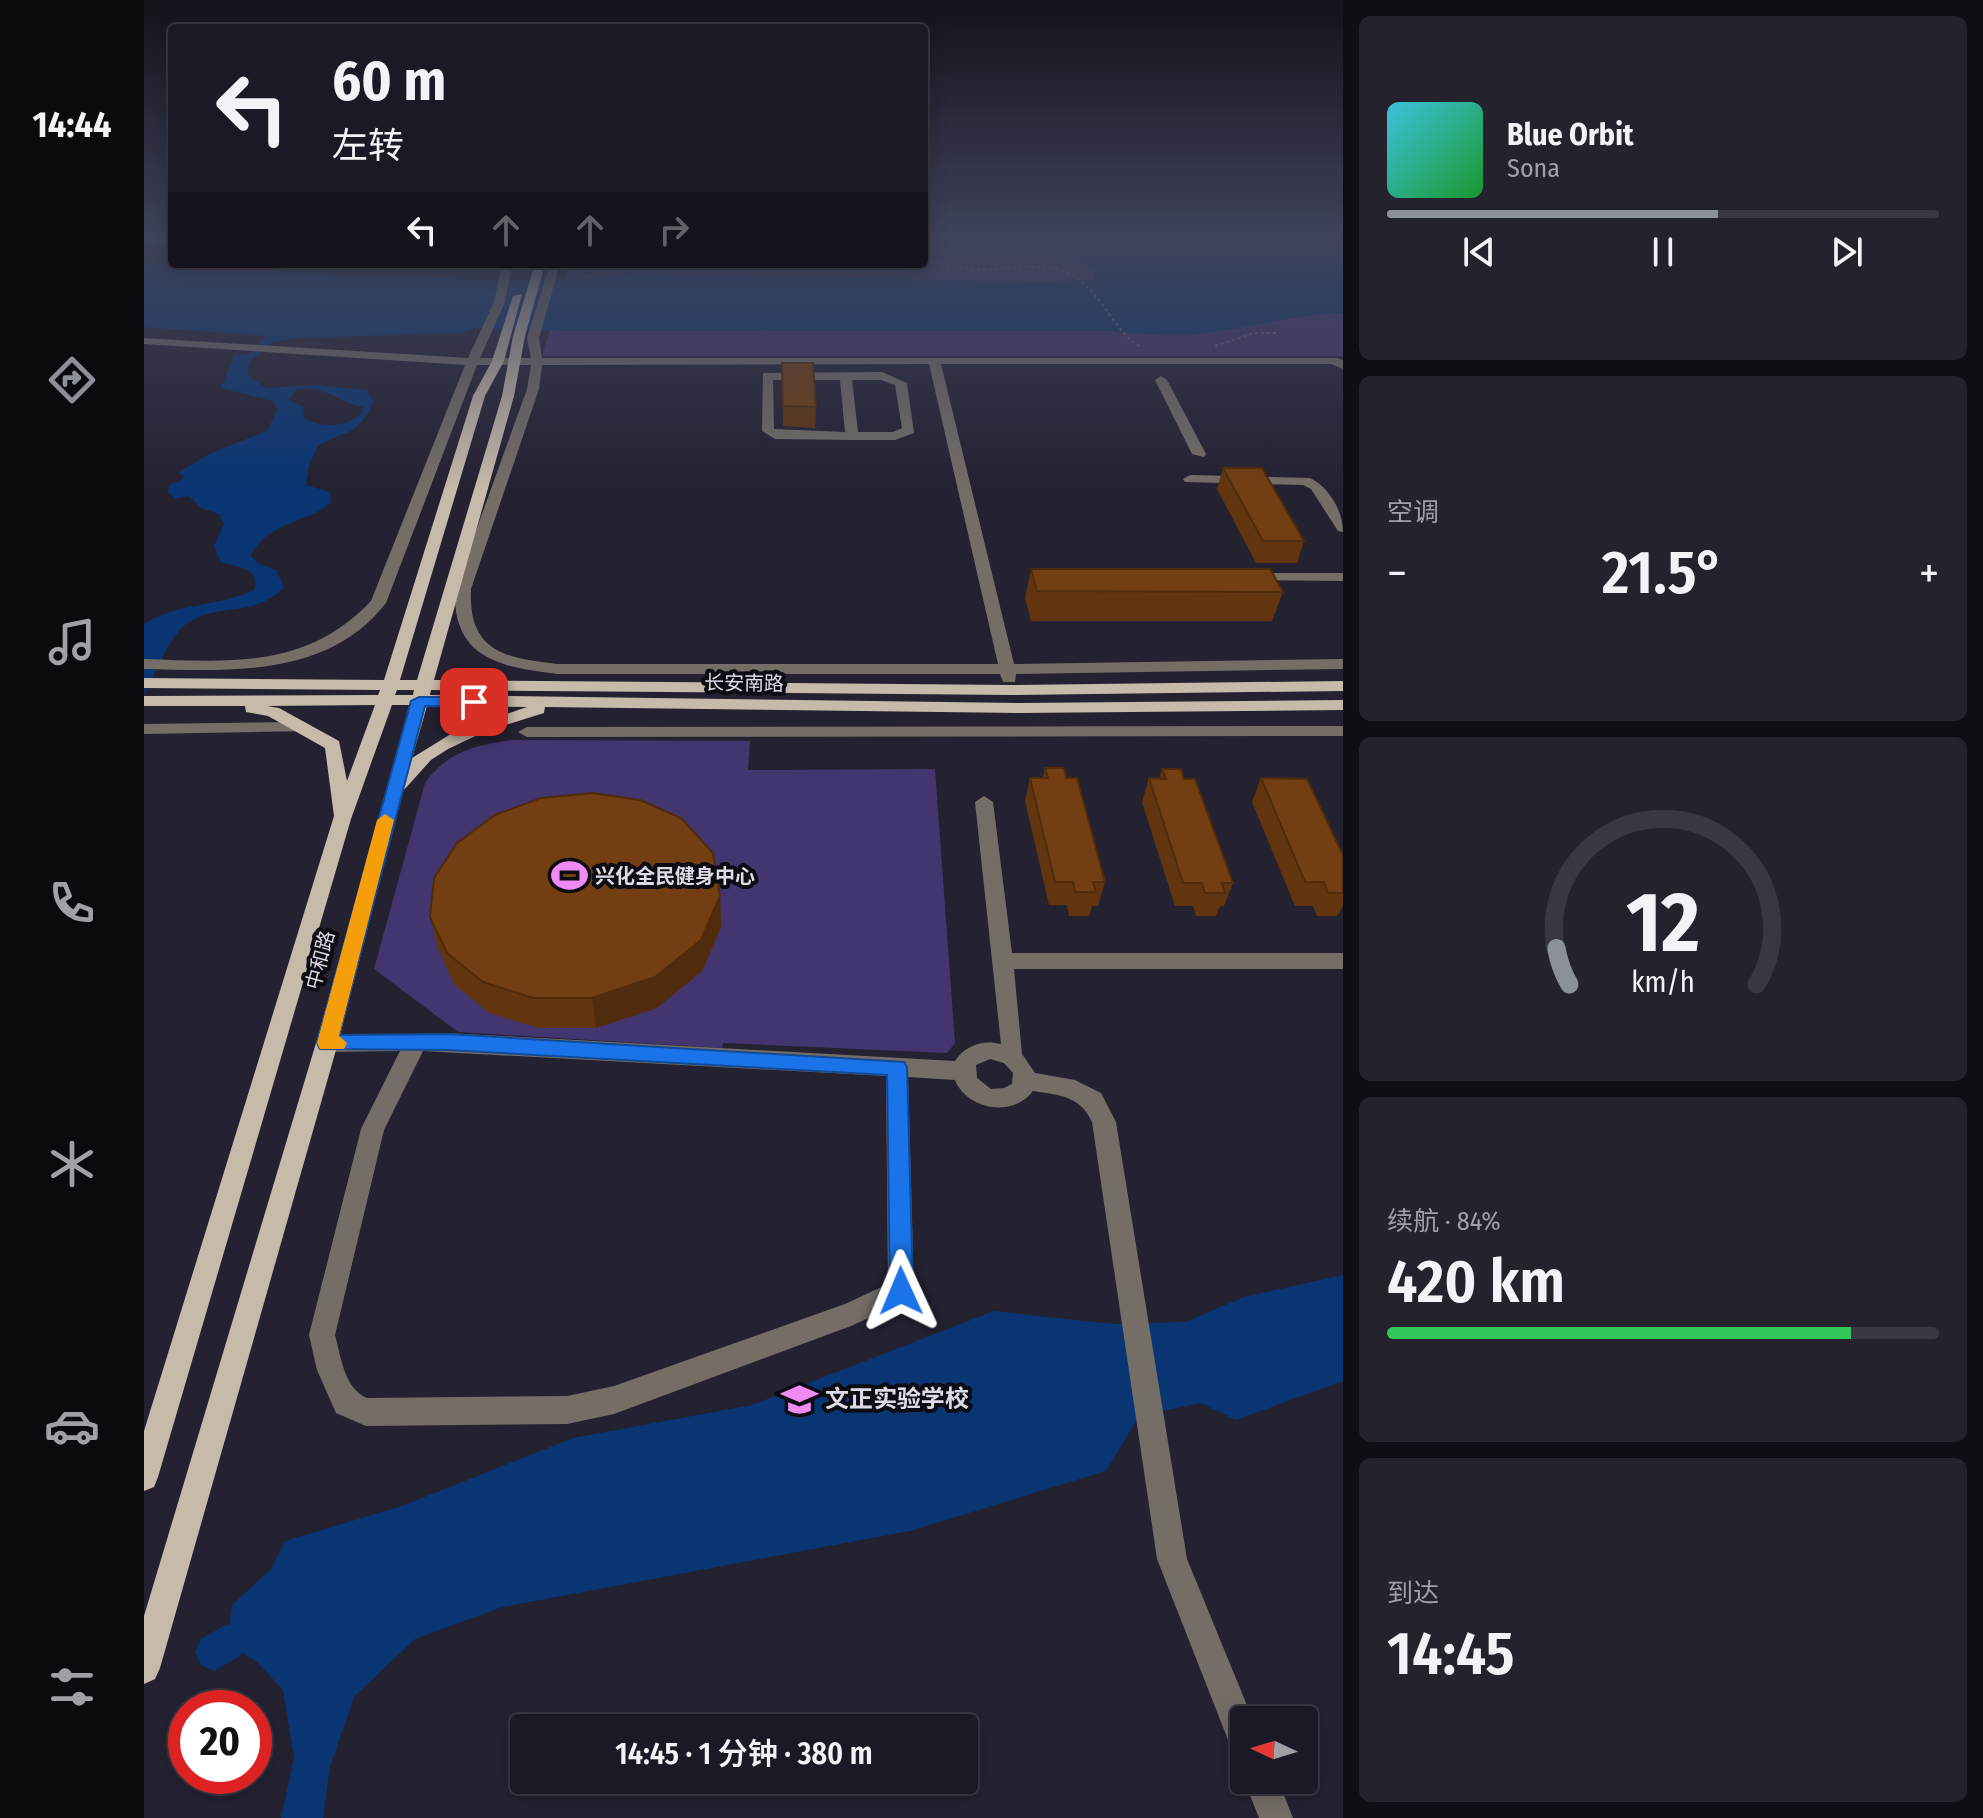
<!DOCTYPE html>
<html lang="zh">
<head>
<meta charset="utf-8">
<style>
	:root { --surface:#1b1925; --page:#24222d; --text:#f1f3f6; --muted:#a0a0a7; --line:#393842; --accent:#8c9099 }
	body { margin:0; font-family:"Fira Sans Condensed","Noto Sans SC",sans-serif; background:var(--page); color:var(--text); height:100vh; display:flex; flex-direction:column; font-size:30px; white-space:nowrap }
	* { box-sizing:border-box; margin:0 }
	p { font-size:26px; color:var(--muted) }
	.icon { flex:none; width:44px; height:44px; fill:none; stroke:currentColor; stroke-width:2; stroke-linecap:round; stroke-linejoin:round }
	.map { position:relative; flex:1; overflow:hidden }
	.details { display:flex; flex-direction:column; gap:16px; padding:16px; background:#0f0e14; width:640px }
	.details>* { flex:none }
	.hud { position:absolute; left:24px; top:24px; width:760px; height:244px; border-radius:8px; box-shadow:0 4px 20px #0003,0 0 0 2px var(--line); background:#1b1925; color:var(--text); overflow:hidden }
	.needle { width:52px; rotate:274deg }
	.controls { position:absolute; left:1086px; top:1706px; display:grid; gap:16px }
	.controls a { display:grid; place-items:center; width:88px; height:88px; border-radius:8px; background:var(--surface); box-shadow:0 4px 20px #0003,0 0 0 2px var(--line); font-size:40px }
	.speed { position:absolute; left:24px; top:1690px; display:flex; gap:16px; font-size:40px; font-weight:700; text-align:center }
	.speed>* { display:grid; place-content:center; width:104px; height:104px; border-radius:50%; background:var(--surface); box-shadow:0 4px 20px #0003,0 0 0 2px var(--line); line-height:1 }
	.speed .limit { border:12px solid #d22; background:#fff; color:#111 }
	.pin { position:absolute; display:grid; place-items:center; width:68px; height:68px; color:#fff; margin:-34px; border-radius:16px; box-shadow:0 4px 12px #0006 }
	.me { position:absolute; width:88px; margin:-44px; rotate:359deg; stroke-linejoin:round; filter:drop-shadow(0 0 6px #0008) }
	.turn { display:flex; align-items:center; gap:28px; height:168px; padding:0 32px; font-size:36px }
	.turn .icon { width:104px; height:104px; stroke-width:2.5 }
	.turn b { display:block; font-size:56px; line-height:68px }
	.lanes { display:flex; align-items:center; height:76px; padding:0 32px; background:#0003; justify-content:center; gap:40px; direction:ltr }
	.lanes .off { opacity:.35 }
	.big { font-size:60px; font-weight:600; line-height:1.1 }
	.details .widget { flex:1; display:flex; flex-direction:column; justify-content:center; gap:12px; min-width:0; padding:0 28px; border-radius:12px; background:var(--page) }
	.details .dial { align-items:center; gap:0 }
	.dial svg { height:208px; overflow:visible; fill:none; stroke:var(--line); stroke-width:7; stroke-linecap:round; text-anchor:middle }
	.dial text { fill:var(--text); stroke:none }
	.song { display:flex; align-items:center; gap:24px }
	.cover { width:96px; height:96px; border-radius:12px; background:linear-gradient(135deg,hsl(190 70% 55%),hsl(130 70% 35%)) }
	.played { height:8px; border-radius:4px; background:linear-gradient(90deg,var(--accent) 60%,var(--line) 60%) }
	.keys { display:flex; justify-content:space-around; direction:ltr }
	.heat { display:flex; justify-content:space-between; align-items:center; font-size:44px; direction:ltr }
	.charge { height:12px; border-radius:6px; background:linear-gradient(90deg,#34c759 84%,var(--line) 0) }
	.trip { position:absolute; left:366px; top:1714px; width:468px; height:80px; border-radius:8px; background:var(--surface); box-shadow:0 4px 20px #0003,0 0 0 2px var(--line); font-weight:600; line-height:80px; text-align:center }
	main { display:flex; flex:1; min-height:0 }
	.tabs { display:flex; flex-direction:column; width:144px; justify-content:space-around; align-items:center; background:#0b0a0f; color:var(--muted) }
	.tabs .icon { width:56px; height:56px }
	.tabs .selected { color:var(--accent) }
	.tabs b { font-size:36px; color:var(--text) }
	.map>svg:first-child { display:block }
</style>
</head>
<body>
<main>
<nav class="tabs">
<b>14:44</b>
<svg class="icon selected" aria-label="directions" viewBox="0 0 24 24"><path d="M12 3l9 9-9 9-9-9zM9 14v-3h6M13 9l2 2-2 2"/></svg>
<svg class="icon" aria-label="music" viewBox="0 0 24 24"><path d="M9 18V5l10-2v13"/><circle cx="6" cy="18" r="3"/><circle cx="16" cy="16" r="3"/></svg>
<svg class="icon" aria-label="phone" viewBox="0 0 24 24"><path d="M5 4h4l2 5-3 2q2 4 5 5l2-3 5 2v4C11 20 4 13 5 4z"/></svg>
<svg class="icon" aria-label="climate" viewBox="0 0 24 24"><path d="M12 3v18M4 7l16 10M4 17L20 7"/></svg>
<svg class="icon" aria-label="car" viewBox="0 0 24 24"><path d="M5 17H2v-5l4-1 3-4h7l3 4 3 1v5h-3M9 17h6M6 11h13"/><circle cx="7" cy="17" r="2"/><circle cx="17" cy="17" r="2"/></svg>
<svg class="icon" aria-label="filters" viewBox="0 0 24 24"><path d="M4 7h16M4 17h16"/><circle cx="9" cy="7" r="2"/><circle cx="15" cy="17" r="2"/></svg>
</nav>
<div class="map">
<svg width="1199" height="1818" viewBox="0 0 1199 1818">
	<rect width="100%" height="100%" fill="#242131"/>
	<path fill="#433570" d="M780,236H1199V356H398L424,268L780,264Z
		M368,740L606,741L604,770L791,769L811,1043L803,1053L579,1043L578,1048L314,1032L230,969L281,783C303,752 331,745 368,740Z"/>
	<path fill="#093573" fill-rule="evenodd" d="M868,236L1054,240L1199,238V313C1160,314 1122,324 1084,330C1044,337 1007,335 967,331H422L330,328L317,333L154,338L129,342L106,361L103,375L122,388L171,385L223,390L229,402C213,438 202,429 174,446L165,465L162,485L186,492L187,502C162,525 123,521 107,556L115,564L132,570L140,587C113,617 79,603 47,621C25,633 12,673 0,695V624C34,602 74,607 110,590C117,568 93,566 77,563L70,546L80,524L75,514L57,508L45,496L31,499L24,492L25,485L38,479L40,476L34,473L65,454L123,431L133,410L129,401L77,388L90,355H103L122,336L0,327V263L97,270L105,264H133L128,271L345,280L450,279L481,273L902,282L951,279L950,271C920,250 879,254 846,244L847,238ZM153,389C184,385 192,402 219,407V412C205,427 178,429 160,418L159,406L144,400Z
		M1199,1275V1381L1092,1420L1057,1403L995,1416L962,1471L766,1531L358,1607L271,1639L210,1697L186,1767L179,1818H137L150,1758L139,1690L114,1663L83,1643L88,1605L127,1569L141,1541L258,1506L429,1438L608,1405L850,1311L968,1324L1042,1322L1100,1297Z"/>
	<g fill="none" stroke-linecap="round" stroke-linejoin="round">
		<path fill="#093573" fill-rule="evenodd" d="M83,1624L96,1630L102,1643L96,1656L70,1671L57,1665L51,1652L57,1639Z"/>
		<path stroke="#6a6876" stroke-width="2" stroke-dasharray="3 3" stroke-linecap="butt" d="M780,260C795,262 808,267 823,269C857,273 904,257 933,278C959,297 970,330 996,347
			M1071,346L1110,333H1135"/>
		<path fill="#746e67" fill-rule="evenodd" d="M0,238L28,240V246L0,244Z
			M358,264H368L361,302L336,358H387L383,338L406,264H416L395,338L398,358H1193L1199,360V369L1187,364H797L870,664L1199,659V669L872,674L871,682H859L856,674H413C355,667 308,658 311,589L383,389L387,365H333L242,603C184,678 85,671 0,669V659C86,662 163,669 227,601L321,365L0,344V338L324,358L350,302ZM785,364L854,664H413C360,658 324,651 327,589L395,389L398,365Z
			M738,372L763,383L770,433L751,440H708L631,439L618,431L619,373ZM629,380H696L701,432L630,429ZM708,380H737L751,385L758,428L749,432H714Z
			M1017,376L1023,380L1062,454L1060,457L1048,454L1011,380Z
			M1046,475L1166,478C1185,487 1199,511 1199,532L1194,531L1167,489L1159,485L1041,482L1039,479Z
			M1105,573H1199V581L1100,580L1098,577Z
			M158,722L167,727L164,731L0,734V724Z
			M1199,726V736L383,737L374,732L383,727Z
			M840,796L849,802L868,953H1199V969H870L878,1054L891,1073L931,1080L957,1093L972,1122L1043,1559L1109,1720H1100V1754L1088,1750L1013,1559L948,1122C936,1096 916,1095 889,1091C869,1118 823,1110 811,1080L764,1077L770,1291L766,1299L707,1326L470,1414L423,1424L222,1426L192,1413L173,1370L165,1335L217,1129L256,1051L183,1052L175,1049L172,1043L175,1037L304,1033L811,1061C820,1046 839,1039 857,1044L831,802ZM279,1051L742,1076L744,1284L701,1304L470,1386L423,1396L223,1398C200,1388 197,1357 191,1335L240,1130ZM846,1059L860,1063L869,1073L868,1084L860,1088L847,1089L833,1078L832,1065Z
			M1100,1780H1134L1149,1818H1115Z"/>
		<path fill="#c6baaa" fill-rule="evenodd" d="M391,264H401L381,336L370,396L290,680L868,685L1199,681V691L868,695L287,690L286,695L875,703L1199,700V710L875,713L401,707L400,713L342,731L304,749L287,760L259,791L194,1043L16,1668L11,1679L0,1684V1616L172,1043L266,705H248L207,819L14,1477L10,1487L0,1491V1431L190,816L181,748L124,716L102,712L101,706H0V696L234,695L236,690L0,688V678L240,680L329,396L348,361L369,296L378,294L360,361L341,396L256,680H273L358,396L369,336ZM253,690H270L269,695H251ZM231,705L203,781L195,741L135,708L123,706ZM283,706L383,707L310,732L268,758Z"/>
	</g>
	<path fill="#63350f" d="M638,363L672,407L671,428L639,426Z
		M1079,468L1160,541L1153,563H1112L1073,489Z
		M887,569L1139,592L1128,621H887L881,598Z
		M901,768L922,778L961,882L954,906H948L945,916H925L923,905H905L881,801L886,778H899Z
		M1018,769L1040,779L1089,883L1080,906H1076L1072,916H1052L1049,906H1031L998,802L1005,778L1015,779Z
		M1117,778L1199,855V906L1193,916H1173L1169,906H1151L1108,802Z
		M576,896L577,927L558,971L513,1008L452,1028H395L345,1013L310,984L294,948L286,917Z"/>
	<path fill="#502b0c" d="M576,896L577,927L558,971L513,1008L452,1028L448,998Z"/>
	<path fill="#733e11" stroke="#502b0c" stroke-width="2" d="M638,363H669L672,407L639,406Z
		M1079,468H1118L1160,541H1119Z
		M887,569H1126L1139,592L893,591Z
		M901,768H920L922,778H933L961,882H949L952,892H931L929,882H911L886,778H904Z
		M1018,769H1037L1040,779H1051L1089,883H1078L1081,893H1061L1058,883H1039L1005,778L1022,779Z
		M1117,778L1163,779L1199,855V893H1184L1180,882H1161Z
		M448,793L496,800L537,818L569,853L576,896L557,940L511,977L448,998H389L339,982L303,953L286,917L290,878L313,843L351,815L397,798Z"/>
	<linearGradient id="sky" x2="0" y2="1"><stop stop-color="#14121b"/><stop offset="0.48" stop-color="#3f435a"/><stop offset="1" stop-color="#3f435a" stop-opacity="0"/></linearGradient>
	<rect width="1199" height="491" fill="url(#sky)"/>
	<path fill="#1a73e8" stroke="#114b97" stroke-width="2" d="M275,697H330L337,702L330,707L281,706L195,1035L304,1034L760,1062L763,1067L769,1291L766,1299L757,1302L749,1299L746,1291L743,1075L304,1050L176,1049L173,1043L267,701Z"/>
	<path fill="#f59e0b" d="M241,814L250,820L195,1036L203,1043L200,1049H176L173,1043L233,820Z"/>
	<defs>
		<symbol id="stadium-bare" viewBox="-9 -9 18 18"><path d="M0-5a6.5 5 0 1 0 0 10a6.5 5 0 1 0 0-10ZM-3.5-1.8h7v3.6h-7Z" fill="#f08bf6" stroke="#0d0c13" stroke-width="2.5" paint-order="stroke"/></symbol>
		<symbol id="school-bare" viewBox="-9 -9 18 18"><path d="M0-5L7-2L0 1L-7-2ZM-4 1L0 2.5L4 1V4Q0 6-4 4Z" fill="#f08bf6" stroke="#0d0c13" stroke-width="2.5" paint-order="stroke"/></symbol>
	</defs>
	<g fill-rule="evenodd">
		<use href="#stadium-bare" x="400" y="850" width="51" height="51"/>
		<use href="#school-bare" x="630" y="1374" width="51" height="51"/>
	</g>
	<g text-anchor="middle" stroke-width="8" stroke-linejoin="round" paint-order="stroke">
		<g font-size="20" fill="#dcdbe6" stroke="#0d0c13">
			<text transform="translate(600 683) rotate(1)" y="7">长安南路</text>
			<text transform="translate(176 960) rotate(-75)" y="7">中和路</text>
		</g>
		<g font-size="20" font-weight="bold" fill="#dcdbe6" stroke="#0d0c13" text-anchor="start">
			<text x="451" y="883">兴化全民健身中心</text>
		</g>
		<g font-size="24" font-weight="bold" fill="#dcdbe6" stroke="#0d0c13" text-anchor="start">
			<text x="681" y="1407">文正实验学校</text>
		</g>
	</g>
</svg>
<div class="controls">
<a><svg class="needle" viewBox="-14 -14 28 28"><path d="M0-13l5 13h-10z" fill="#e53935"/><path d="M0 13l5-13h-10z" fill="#a0a0a7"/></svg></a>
</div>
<div class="speed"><div class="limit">20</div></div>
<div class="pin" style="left:330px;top:702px;background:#d93025"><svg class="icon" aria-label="arrive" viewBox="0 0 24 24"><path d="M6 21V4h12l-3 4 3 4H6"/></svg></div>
<svg class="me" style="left:757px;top:1291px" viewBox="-20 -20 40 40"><path d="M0-17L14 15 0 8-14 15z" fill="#1a73e8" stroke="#fff" stroke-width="4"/></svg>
<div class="trip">14:45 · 1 分钟 · 380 m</div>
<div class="hud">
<div class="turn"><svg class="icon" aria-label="left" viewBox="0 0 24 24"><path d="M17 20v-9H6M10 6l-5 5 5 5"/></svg><div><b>60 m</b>左转</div></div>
<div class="lanes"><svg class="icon" aria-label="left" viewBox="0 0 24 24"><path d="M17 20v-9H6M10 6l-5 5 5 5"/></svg><svg class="icon off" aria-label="ahead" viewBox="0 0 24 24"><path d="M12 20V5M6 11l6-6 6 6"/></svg><svg class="icon off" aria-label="ahead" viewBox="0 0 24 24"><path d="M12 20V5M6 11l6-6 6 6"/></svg><svg class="icon off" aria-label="right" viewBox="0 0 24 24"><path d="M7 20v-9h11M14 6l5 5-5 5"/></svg></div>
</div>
</div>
<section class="details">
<div class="widget">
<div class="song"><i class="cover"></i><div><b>Blue Orbit</b><p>Sona</p></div></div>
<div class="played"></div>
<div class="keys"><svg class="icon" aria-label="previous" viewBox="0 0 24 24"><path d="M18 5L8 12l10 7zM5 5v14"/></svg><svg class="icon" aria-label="pause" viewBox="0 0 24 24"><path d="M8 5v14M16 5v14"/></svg><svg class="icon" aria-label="next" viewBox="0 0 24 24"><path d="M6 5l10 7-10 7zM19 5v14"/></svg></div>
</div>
<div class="widget"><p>空调</p>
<div class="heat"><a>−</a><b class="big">21.5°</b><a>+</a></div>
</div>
<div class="widget dial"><svg viewBox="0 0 100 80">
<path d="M14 69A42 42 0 1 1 86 69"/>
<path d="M14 69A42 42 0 0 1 9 55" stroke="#8c9099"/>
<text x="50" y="56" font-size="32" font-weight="700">12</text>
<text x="50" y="72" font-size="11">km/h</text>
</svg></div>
<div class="widget"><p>续航 · 84%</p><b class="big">420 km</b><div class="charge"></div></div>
<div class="widget"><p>到达</p><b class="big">14:45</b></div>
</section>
</main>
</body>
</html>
